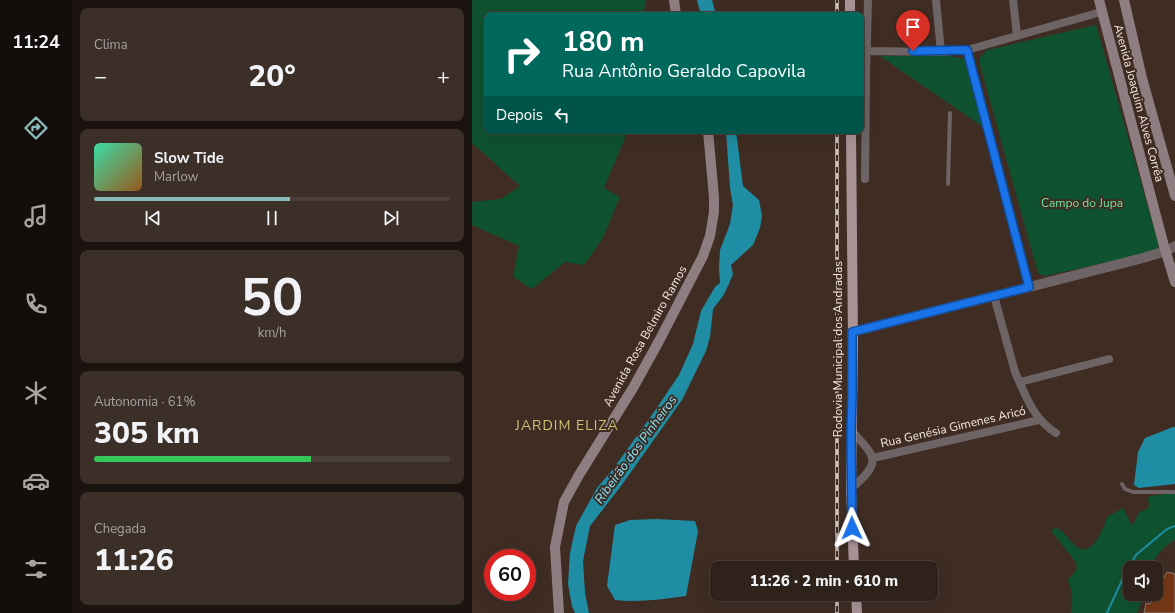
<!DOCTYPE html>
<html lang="pt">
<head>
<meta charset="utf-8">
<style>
	:root { --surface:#2f221b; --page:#3b2f28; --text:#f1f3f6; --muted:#a7a4a3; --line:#4a3f3a; --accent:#8bbbb9 }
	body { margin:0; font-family:"Nunito Sans",sans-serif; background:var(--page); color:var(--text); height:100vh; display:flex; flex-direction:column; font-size:15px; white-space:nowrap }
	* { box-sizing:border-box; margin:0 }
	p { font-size:13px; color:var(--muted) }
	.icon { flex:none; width:22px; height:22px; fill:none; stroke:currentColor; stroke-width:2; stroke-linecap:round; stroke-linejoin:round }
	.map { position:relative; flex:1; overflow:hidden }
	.drawer { display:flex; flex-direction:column; gap:8px; padding:8px; background:#1a130f; width:400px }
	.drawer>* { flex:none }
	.top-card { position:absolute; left:12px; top:12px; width:380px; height:122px; border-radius:8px; box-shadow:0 4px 16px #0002,0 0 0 1px var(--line); background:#00695c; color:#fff; overflow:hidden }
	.fabs { position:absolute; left:651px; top:561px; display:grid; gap:8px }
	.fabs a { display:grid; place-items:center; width:40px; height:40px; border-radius:8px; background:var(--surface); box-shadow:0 4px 16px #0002,0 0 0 1px var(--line); font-size:20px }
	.speed { position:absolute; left:12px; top:549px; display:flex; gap:8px; font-size:20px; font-weight:700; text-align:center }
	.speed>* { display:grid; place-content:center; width:52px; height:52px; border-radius:50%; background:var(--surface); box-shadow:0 4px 16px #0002,0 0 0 1px var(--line); line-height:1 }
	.speed .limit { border:6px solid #d22; background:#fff; color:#111 }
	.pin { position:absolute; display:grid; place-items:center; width:34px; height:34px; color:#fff; margin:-41px -17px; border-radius:50% 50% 50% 0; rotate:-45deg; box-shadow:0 0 4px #0007 }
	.pin .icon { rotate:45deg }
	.me { position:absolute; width:44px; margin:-22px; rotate:359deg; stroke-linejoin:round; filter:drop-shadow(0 0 3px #0008) }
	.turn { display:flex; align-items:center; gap:14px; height:84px; padding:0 12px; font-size:18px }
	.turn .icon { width:52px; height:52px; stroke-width:2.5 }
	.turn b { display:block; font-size:28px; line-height:34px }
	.then { display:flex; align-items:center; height:38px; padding:0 12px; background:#0003; gap:8px; font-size:15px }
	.big { font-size:30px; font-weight:800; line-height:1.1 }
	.drawer .widget { flex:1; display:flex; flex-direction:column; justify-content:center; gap:6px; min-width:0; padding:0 14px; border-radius:8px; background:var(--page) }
	.drawer .dial { align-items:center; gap:0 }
	.dial b { font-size:52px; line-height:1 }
	.song { display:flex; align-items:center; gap:12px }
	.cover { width:48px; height:48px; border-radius:6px; background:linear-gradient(135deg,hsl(160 70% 55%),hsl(30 70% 35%)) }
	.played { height:4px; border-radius:2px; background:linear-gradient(90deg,var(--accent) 55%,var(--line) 55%) }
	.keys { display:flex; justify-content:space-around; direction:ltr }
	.heat { display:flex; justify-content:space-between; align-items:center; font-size:22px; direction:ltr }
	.charge { height:6px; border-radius:3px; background:linear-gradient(90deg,#34c759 61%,var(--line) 0) }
	.trip { position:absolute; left:238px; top:561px; width:228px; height:40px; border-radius:8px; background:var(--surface); box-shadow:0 4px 16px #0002,0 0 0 1px var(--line); font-weight:800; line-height:40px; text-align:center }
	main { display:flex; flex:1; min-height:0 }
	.menu { display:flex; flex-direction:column; width:72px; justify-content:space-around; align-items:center; background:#130e0b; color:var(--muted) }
	.menu .icon { width:28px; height:28px }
	.menu .current { color:var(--accent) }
	.menu b { font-size:18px; color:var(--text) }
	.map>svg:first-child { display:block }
</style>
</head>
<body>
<main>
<nav class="menu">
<b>11:24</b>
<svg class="icon current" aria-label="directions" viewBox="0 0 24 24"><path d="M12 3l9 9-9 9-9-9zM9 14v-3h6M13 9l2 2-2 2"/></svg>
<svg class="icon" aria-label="music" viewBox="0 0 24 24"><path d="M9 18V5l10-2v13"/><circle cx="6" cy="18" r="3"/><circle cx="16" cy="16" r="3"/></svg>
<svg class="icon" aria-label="phone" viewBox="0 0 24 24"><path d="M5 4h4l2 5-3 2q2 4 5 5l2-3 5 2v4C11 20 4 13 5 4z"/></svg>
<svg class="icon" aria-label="climate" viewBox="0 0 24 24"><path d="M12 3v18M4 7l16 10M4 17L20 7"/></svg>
<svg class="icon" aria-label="car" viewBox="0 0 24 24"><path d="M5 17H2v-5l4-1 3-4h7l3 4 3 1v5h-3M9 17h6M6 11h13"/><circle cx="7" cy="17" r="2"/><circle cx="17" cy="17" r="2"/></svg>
<svg class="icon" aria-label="filters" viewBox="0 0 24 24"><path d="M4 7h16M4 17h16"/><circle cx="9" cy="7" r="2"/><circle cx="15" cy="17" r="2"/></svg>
</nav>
<section class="drawer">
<div class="widget"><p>Clima</p>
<div class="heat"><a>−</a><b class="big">20°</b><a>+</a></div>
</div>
<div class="widget">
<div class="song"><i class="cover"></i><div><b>Slow Tide</b><p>Marlow</p></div></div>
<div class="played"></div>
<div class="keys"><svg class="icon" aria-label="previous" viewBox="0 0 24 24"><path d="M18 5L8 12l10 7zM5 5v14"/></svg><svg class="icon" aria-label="pause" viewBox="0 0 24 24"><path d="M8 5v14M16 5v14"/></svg><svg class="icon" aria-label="next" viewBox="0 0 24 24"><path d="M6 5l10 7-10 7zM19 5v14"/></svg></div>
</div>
<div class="widget dial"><b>50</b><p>km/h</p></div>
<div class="widget"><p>Autonomia · 61%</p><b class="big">305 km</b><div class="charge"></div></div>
<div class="widget"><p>Chegada</p><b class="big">11:26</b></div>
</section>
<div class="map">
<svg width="703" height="613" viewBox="0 0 703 613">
	<rect width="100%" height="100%" fill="#3f2d24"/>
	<path fill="#0f5230" d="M0,0H173L172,15H15V131H156L132,188L148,197L131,238L112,265L93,262L60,289L41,277L47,246L0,225V202L29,199L48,186L0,143Z
		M624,25L687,246L681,252L573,276L566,273L508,65V58L515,50Z
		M408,56H476L493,59L514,129Z
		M703,493V540C693,546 682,556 679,568H658V594H673L665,613H599C601,600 601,593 596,581C600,572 608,573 603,561L579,531L583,528C593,530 596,541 604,546C620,559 632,528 635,517L651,508L659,524L661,525L667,512L675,509L677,505L676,498L678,496Z"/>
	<path fill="#1f8ea4" d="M225,0H240L244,15H229Z
		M254,131H264L271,186L287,200L290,216L288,228L281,245L259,265L261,274L256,286L251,296L241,309L238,337L234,351L210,400L149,486L118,526L111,561L113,593L117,613H103L100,606L96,584L98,553L104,526L125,488L141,469L180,415L207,375L221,344L229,311L243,287L248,283L247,268L248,250L258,224L261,205L258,188Z
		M701,427H703V484L667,488L662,485L666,452L673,438Z
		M184,519L223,521L226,531L214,596C190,599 166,603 143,600L135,586L143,525L158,520Z"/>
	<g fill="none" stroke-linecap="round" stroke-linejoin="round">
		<path stroke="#1f8ea4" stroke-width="2" d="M635,613L651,578L664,555L695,529L703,526"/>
	</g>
	<path fill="#753816" stroke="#947e74" d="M695,572L703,574V613H672L674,603L678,604Z"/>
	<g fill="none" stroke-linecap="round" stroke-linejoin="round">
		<path stroke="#6e6365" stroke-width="4" d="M476,184L478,113
			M650,484L653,489L661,492H703"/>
		<path stroke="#6e6365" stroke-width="8" d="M464,0L469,52
			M541,0L545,35
			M495,50L557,287
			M395,51L469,52L495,50L629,12
			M393,179L394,75L396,0
			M522,296L543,372C554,396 561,419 584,433
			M548,382L637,359
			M379,430C404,458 411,461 379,489
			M401,458L567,420"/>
		<path stroke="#6e6365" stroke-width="10" d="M380,332L671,258L694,251L703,246"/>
		<path stroke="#8f7e81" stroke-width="10" d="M202,0L204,15
			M627,0L692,246L703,282
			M652,0L670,78L703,196
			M87,613L83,547L92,502L107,475L161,388L187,341L231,256L238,236L242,212V197L236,131"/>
		<path stroke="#a99397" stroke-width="10" d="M378,0V15
			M379,131L381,342L379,489L382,568
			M384,594L385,613"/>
		<defs>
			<path id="rail" d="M365,15V0
				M365,131V568
				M365,594V613"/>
		</defs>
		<use href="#rail" stroke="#d2c4be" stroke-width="3.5"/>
		<use href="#rail" stroke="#3f2d24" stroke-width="2" stroke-dasharray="6" stroke-linecap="butt"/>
	</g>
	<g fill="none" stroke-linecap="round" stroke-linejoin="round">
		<defs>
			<path id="route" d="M380,528L379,430L380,397V332L557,287L495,50L441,51"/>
		</defs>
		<use href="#route" stroke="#114b97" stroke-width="10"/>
		<use href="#route" stroke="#1a73e8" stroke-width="7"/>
	</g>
	<g text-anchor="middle" stroke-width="4" stroke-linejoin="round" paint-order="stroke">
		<g font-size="12" fill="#f6e9e3" stroke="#3f2d24">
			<text transform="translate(667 103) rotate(75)" y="4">Avenida Joaquim Alves Corrêa</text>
			<text transform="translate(173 336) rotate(-61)" y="4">Avenida Rosa Belmiro Ramos</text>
			<text transform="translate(366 349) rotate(-90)" y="4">Rodovia Municipal dos Andradas</text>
			<text transform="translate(481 427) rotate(-13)" y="4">Rua Genésia Gimenes Aricó</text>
		</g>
		<g font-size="12" fill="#6be9a0" stroke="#3f2d24">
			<text x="610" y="207">Campo do Jupa</text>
		</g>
		<g font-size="13" font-style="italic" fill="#8ae5fb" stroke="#3f2d24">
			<text transform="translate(163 449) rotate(-54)" y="5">Ribeirão dos Pinheiros</text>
		</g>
		<g font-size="14" letter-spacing="1" fill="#cac476" stroke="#3f2d24">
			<text x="95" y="430">JARDIM ELIZA</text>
		</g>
	</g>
</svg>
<div class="fabs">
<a><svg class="icon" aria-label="sound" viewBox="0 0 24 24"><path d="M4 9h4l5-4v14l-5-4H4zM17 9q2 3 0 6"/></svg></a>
</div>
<div class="speed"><div class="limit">60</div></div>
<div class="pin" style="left:441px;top:51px;background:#d93025"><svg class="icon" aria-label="arrive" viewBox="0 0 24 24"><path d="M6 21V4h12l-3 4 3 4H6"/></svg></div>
<svg class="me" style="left:380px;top:528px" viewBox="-20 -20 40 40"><path d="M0-17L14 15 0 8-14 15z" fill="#1a73e8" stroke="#fff" stroke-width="4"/></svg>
<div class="trip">11:26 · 2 min · 610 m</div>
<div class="top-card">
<div class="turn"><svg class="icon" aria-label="right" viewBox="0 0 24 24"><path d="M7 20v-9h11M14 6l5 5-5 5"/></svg><div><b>180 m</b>Rua Antônio Geraldo Capovila</div></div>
<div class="then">Depois<svg class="icon" aria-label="left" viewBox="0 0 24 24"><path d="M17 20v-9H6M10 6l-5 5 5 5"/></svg></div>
</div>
</div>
</main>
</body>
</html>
